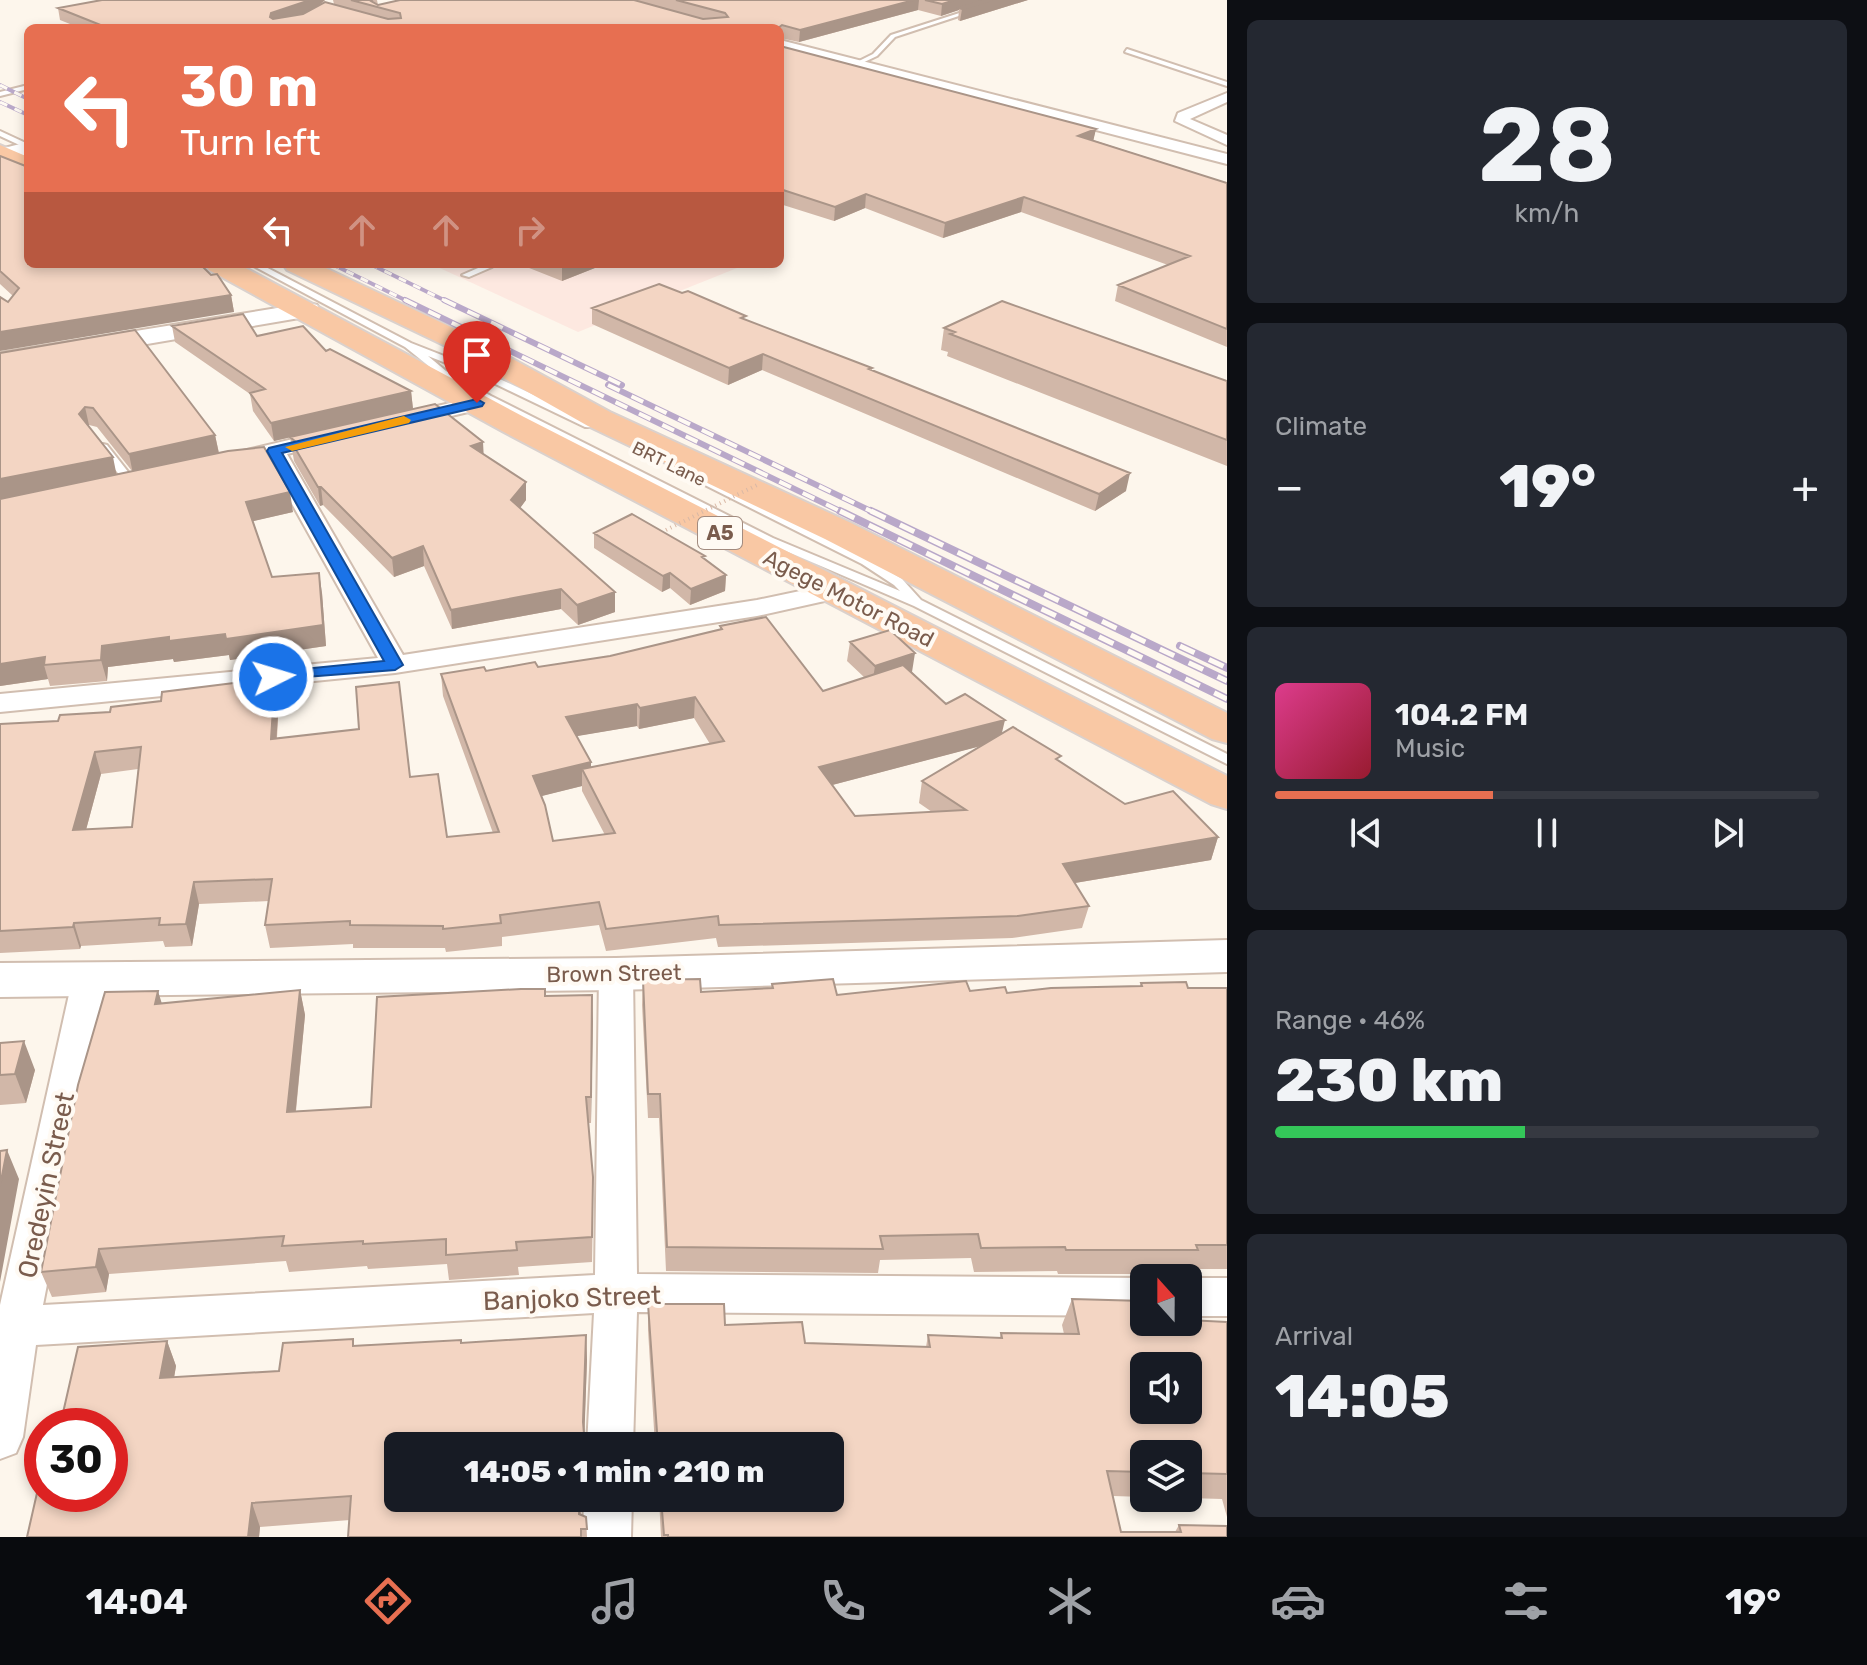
<!DOCTYPE html>
<html lang="en">
<head>
<meta charset="utf-8">
<style>
	:root { --surface:#171b24; --page:#242831; --text:#f1f3f6; --muted:#9ea1a6; --line:#363941; --accent:#e76f51 }
	body { margin:0; font-family:Rubik,sans-serif; background:var(--page); color:var(--text); height:100vh; display:flex; flex-direction:column; font-size:30px; white-space:nowrap }
	* { box-sizing:border-box; margin:0 }
	p { font-size:26px; color:var(--muted) }
	.icon { flex:none; width:44px; height:44px; fill:none; stroke:currentColor; stroke-width:2; stroke-linecap:round; stroke-linejoin:round }
	.map { position:relative; flex:1; overflow:hidden }
	.side { display:flex; flex-direction:column; gap:20px; padding:20px; background:#0d0f14; width:640px }
	.side>* { flex:none }
	.guide { position:absolute; left:24px; top:24px; width:760px; height:244px; border-radius:12px; box-shadow:0 4px 12px #0003; background:#e76f51; color:#fff; overflow:hidden }
	.needle { width:52px; rotate:339deg }
	.controls { position:absolute; left:1130px; top:1264px; display:grid; gap:16px }
	.controls a { display:grid; place-items:center; width:72px; height:72px; border-radius:12px; background:var(--surface); box-shadow:0 4px 12px #0003; font-size:40px }
	.speed { position:absolute; left:24px; top:1408px; display:flex; gap:16px; font-size:40px; font-weight:700; text-align:center }
	.speed>* { display:grid; place-content:center; width:104px; height:104px; border-radius:50%; background:var(--surface); box-shadow:0 4px 12px #0003; line-height:1 }
	.speed .limit { border:12px solid #d22; background:#fff; color:#111 }
	.pin { position:absolute; display:grid; place-items:center; width:68px; height:68px; color:#fff; margin:-82px -34px; border-radius:50% 50% 50% 0; rotate:-45deg; box-shadow:0 0 8px #0007 }
	.pin .icon { rotate:45deg }
	.me { position:absolute; width:88px; margin:-44px; rotate:85deg; stroke-linejoin:round; filter:drop-shadow(0 0 6px #0008) }
	.turn { display:flex; align-items:center; gap:28px; height:168px; padding:0 24px; font-size:36px }
	.turn .icon { width:104px; height:104px; stroke-width:2.5 }
	.turn b { display:block; font-size:56px; line-height:68px }
	.lanes { display:flex; align-items:center; height:76px; padding:0 24px; background:#0003; justify-content:center; gap:40px; direction:ltr }
	.lanes .off { opacity:.35 }
	.big { font-size:60px; font-weight:800; line-height:1.1 }
	.side .card { flex:1; display:flex; flex-direction:column; justify-content:center; gap:12px; min-width:0; padding:0 28px; border-radius:12px; background:var(--page) }
	.side .dial { align-items:center; gap:0 }
	.dial b { font-size:104px; line-height:1 }
	.song { display:flex; align-items:center; gap:24px }
	.cover { width:96px; height:96px; border-radius:12px; background:linear-gradient(135deg,hsl(330 70% 55%),hsl(350 70% 35%)) }
	.played { height:8px; border-radius:4px; background:linear-gradient(90deg,var(--accent) 40%,var(--line) 40%) }
	.keys { display:flex; justify-content:space-around; direction:ltr }
	.heat { display:flex; justify-content:space-between; align-items:center; font-size:44px; direction:ltr }
	.charge { height:12px; border-radius:6px; background:linear-gradient(90deg,#34c759 46%,var(--line) 0) }
	.trip { position:absolute; left:384px; top:1432px; width:460px; height:80px; border-radius:12px; background:var(--surface); box-shadow:0 4px 12px #0003; font-weight:800; line-height:80px; text-align:center }
	.tabs { display:flex; height:128px; justify-content:space-around; align-items:center; background:#090b0e; color:var(--muted) }
	.tabs .icon { width:56px; height:56px }
	.tabs .selected { color:var(--accent) }
	.tabs b { font-size:36px; color:var(--text) }
	main { display:flex; flex:1; min-height:0 }
	.map>svg:first-child { display:block }
</style>
</head>
<body>
<main>
<div class="map">
<svg width="1227" height="1537" viewBox="0 0 1227 1537">
	<rect width="100%" height="100%" fill="#fdf6ec"/>
	<path fill="#fde8e0" d="M431,264H747L578,332Z"/>
	<g fill="none" stroke-linecap="round" stroke-linejoin="round">
		<defs>
			<path id="service" d="M975,8L980,9L895,37L877,56L858,65L853,64L873,54L891,35Z
				M1127,49L1227,82V86L1125,52Z
				M28,85V89L0,96V92Z
				M0,131L28,144V149L0,136Z
				M250,264H260L411,343L485,372L593,423V427H585L479,376L428,356L446,371L491,396L773,538L900,591L894,585L862,564L681,473L686,470L690,471L870,560L902,579L921,600L1227,754V764L914,606L765,542L483,400L440,375L405,347Z
				M485,265L492,267L469,277L462,275Z
				M103,444L107,445L136,482V486H128L99,449L98,447Z"/>
			<path id="minor" d="M780,40L1227,154V164L780,48Z
				M1227,93V102L1190,119L1227,135V145L1175,121L1178,113Z
				M477,397L488,403L485,408L405,427L394,420L397,415Z
				M331,430L342,437L339,442L287,454L403,655L757,600L838,583L847,586L851,591L847,596L757,616L395,673L0,712V694L378,658L267,459L230,468L222,466L219,461L222,456Z
				M616,961L628,965L633,974L637,1274L1144,1278V1316L637,1312L633,1446H587L594,1313L36,1345L23,1437L16,1453L0,1459V1305L72,981L77,972L89,968L101,972L106,981L43,1305L595,1275L599,974L604,965Z
				M1187,1278H1227V1316H1188Z
				M584,1498H632L631,1537H583Z"/>
			<path id="tertiary" d="M28,142V154L0,161V149Z
				M308,303L317,305L320,310L317,315L0,369V353Z
				M1227,940V972L616,990L0,997V963L616,958Z"/>
			<path id="trunk" d="M0,145L28,157V173L0,161Z
				M205,264H238L524,417L1227,776V809L1211,804L502,431L209,270Z
				M283,264H317L474,338L610,412L851,523L1227,713V743L1212,739L825,539L588,426L454,350L287,270Z"/>
		</defs>
		<use href="#service" stroke="#d1beb0" stroke-width="4"/>
		<use href="#minor" stroke="#d1beb0" stroke-width="4"/>
		<use href="#tertiary" stroke="#d1beb0" stroke-width="4"/>
		<use href="#trunk" stroke="#dad1cd" stroke-width="4"/>
		<use href="#service" fill="#fff" fill-rule="evenodd"/>
		<use href="#minor" fill="#fff" fill-rule="evenodd"/>
		<use href="#tertiary" fill="#fff" fill-rule="evenodd"/>
		<use href="#trunk" fill="#f9c8a4" fill-rule="evenodd"/>
		<defs>
			<path id="rail-far2" d="M0,85L28,99
				M0,102L28,115
				M332,264L409,302
				M370,264L448,302"/>
			<path id="rail-far1" d="M405,300L844,513
				M444,300L622,385
				M608,385L875,513"/>
			<path id="rail" d="M840,511L1227,699
				M871,511L1227,681
				M1180,646L1227,668"/>
		</defs>
		<use href="#rail-far2" stroke="#b9a8c9" stroke-width="4"/>
		<use href="#rail-far1" stroke="#b9a8c9" stroke-width="6"/>
		<use href="#rail" stroke="#b9a8c9" stroke-width="8"/>
		<use href="#rail-far2" stroke="#fffaf3" stroke-width="3" stroke-dasharray="8" stroke-linecap="butt"/>
		<use href="#rail-far1" stroke="#fffaf3" stroke-width="4" stroke-dasharray="13" stroke-linecap="butt"/>
		<use href="#rail" stroke="#fffaf3" stroke-width="5" stroke-dasharray="16" stroke-linecap="butt"/>
		<path stroke="#d9b8a5" stroke-width="4" stroke-dasharray="1 4" stroke-linecap="butt" d="M666,530L757,485"/>
	</g>
	<path fill="#d1b7a8" fill-rule="evenodd" d="M102,0H325L320,5L334,4L333,0H377L378,5L635,0H1028L960,21L958,20L959,10L941,16L918,10L799,42L780,38V28H80L60,20L58,8Z
		M780,46L1096,129L1093,140L1227,183V347L1115,301L1118,285L1168,265L1021,212L943,238L865,208L834,221L780,204Z
		M0,156L28,264L231,295L234,312L8,302L13,296L0,284Z
		M519,264H605L562,281Z
		M592,308L745,320L872,368V370L1126,491L1095,511L762,370L728,385L592,324Z
		M172,326L326,351L411,391L413,409L274,441L253,411L250,394L175,342Z
		M944,328L1227,381V466L947,356L948,352L941,350Z
		M0,353L215,435L219,453L293,512L253,521L272,577L322,593L326,646L230,660L229,655L174,662L173,659L108,667L107,681L50,686L48,679L0,686ZM89,425L97,427L132,471L117,475L89,426Z
		M290,437L484,455L526,482V500L520,508L615,592V612L578,625L561,609L452,629L424,566L394,577L323,505L320,506L294,461Z
		M594,533L705,559L726,575L725,591L690,605L670,588L662,592L594,548Z
		M720,626L823,691L865,678L847,661L850,642L912,672L946,704L1002,734L1059,761L1125,804L1218,837L1211,860L1075,883L1089,906L1082,928L1012,938L718,947L716,938L606,951L599,925L502,937V946L446,952L445,948H353V944L270,948L265,925L269,901L199,904L192,946L165,947L163,941L81,946L80,949L0,953V724L58,721L110,712L275,678L279,699L277,738L410,777L447,837L493,833L443,696L441,674L538,667L610,656L720,630ZM694,718L710,744L591,767L576,736L637,726L639,729ZM980,746L922,781L919,803L932,812L855,816L832,785ZM138,769L132,827L86,830L101,774ZM582,786V791L605,835L553,841L541,796Z
		M643,980L701,992L771,988L772,984L837,995L970,991L1007,993L1140,986L1141,983L1188,988H1227V1269H1190L1187,1274H1058L1057,1271L974,1272L971,1258L880,1260L878,1273L666,1271L659,1118H648L642,1005Z
		M300,990L305,1015L296,1111L371,1107L545,996L592,995L591,1123H588L593,1202L592,1262L518,1267L519,1275L449,1280L447,1264L368,1269L367,1266L289,1272L286,1261L109,1274L106,1292L52,1297L41,1272L162,1004Z
		M0,1043L35,1070L26,1103L0,1105Z
		M1072,1299L1144,1322H1227V1517L1222,1499L1188,1498V1454H1144V1497L1113,1496L1121,1532H1175L1179,1525L1227,1537H661L659,1498H830V1446H655L648,1330V1304L725,1325L805,1343L926,1347L928,1335L1000,1338L1001,1333L1064,1334L1062,1325Z
		M586,1335L587,1360L584,1438L398,1498H581V1514L586,1517L587,1537H348L350,1520L260,1527L259,1537H27L167,1341L176,1366L174,1377L279,1371L354,1345L461,1343Z"/>
	<path fill="#aa9588" d="M310,0H325L310,12L273,25L270,17L271,13Z
		M914,0H919L918,10L799,42L800,30Z
		M955,0H982V2L959,8V10L941,16L942,4Z
		M992,0H1028L960,21L962,9Z
		M1096,129L1093,142L1078,136Z
		M866,194L865,208L834,221L835,207Z
		M1024,197L1021,212L943,238L945,223Z
		M566,264H605L562,281V266Z
		M231,295L234,312L0,351V332Z
		M763,354L762,370L728,385L729,368Z
		M411,391L413,409L274,441L271,423Z
		M85,407L89,425L84,433L79,414Z
		M215,435L219,454L133,474L129,454Z
		M483,442L484,461L471,446Z
		M113,457L117,477L0,500V479Z
		M1130,473L1126,491L1095,511L1099,494Z
		M526,482V500L512,519L511,500Z
		M318,487H321L323,505L320,506Z
		M290,492L293,512L250,522L246,502Z
		M423,546L424,566L394,577L392,558Z
		M319,573L322,593L326,646L230,660L229,655L174,662L173,659L108,667L107,681L101,660L102,646Z
		M670,573V588L662,592L663,576Z
		M726,575L725,591L690,605L691,589Z
		M561,589V609L452,629L451,610Z
		M615,592V612L578,625L577,605Z
		M915,653L912,672L872,685L875,666Z
		M45,657L44,665L48,679L0,686V664Z
		M275,678L279,699L275,761L271,739Z
		M695,697L694,718L639,729L640,708Z
		M637,704V726L566,738V717Z
		M1005,720L1000,741L817,789L819,767Z
		M95,752L101,774L80,852L73,830Z
		M591,762V784L582,769V786L534,798L533,776Z
		M1218,837L1211,860L1057,886L1063,864Z
		M194,882L199,904L192,946L186,924Z
		M74,923L81,946L80,949L73,927Z
		M300,990L305,1015L293,1138L287,1112Z
		M158,991L166,1017L155,1004Z
		M592,995L593,1021L591,1123V1097Z
		M24,1041L35,1070L26,1103L15,1074Z
		M7,1150L19,1179L0,1282V1186Z
		M99,1249L109,1274L106,1292L96,1267Z
		M586,1335L587,1360L584,1446L583,1422Z
		M167,1341L176,1366L170,1402L160,1378Z
		M252,1503L260,1527L259,1537H248Z"/>
	<path fill="#f3d5c3" stroke="#aa9588" stroke-width="2" fill-rule="evenodd" d="M102,0H310L271,13L270,17L273,19L303,14L325,2L388,19L401,18L400,13L351,0H372L371,1L378,5L400,0H634L703,19L728,17L725,13L676,0H914L800,30L782,25L778,28H108L58,8Z
		M925,0H955L942,4Z
		M985,0H992L962,9L959,8Z
		M780,46L1096,129L1078,136L1227,183V329L1118,285L1190,256L1024,197L945,223L866,194L835,207L780,189Z
		M0,156L28,167V264H200L211,275L217,274L231,295L0,332V297L8,302L19,288L0,271Z
		M659,284L682,293L688,291L746,316L741,318L872,368L869,369L1130,473L1099,494L763,354L729,368L592,308Z
		M1002,301L1227,381V440L950,334L955,332L944,328Z
		M243,314L257,336L303,326L326,351L330,349L411,391L271,423L250,393L265,389L172,326Z
		M135,330L215,435L129,454L93,408L85,407L79,414L113,457L0,479V353Z
		M435,404L483,442L471,446L526,482L511,500L615,592L577,605L561,589L451,610L423,546L392,558L321,487H318L292,443L296,442L290,437Z
		M264,447L290,492L246,502L272,577L319,573L323,625L226,639L225,634L169,641V637L102,646L101,660L44,665L45,657L0,664V499L228,451Z
		M632,514L705,556L702,557L726,575L691,589L670,573L663,576L594,533Z
		M766,617L823,691L903,665L946,704L965,694L1005,720L819,767L855,816L966,810L922,781L1013,727L1061,756L1056,759L1125,804L1173,791L1218,837L1063,864L1089,906L1018,916L719,925L718,916L606,929L599,902L500,915L501,923L443,929V926L350,925V921L265,925L272,879L194,882L186,924L159,925L160,918L74,923L73,927L0,931V724L58,721L60,715L110,712L111,707L161,701L162,692L275,678L271,739L359,729L356,687L399,682L410,777L438,774L447,837L499,832L441,674L484,667L486,671L535,662L538,667L610,656L722,629L720,626ZM695,697L724,741L582,769L615,833L553,841L545,805L533,776L591,762L566,717L637,704L640,708ZM141,747L132,827L73,830L95,752Z
		M890,630L915,653L875,666L850,642Z
		M700,979L701,992L773,988L772,984L833,979L837,995L966,981L970,991L1005,987L1007,993L1051,988L1142,986L1141,983L1186,982L1188,988H1227V1245H1196L1198,1250H1066L1065,1247L981,1248L978,1234L880,1236L883,1249L667,1247L660,1094H648L643,980Z
		M521,989H545V996L592,995L591,1097H586L593,1177L592,1237L516,1242L517,1250L446,1255V1239L363,1244V1241L282,1246L284,1236L99,1249L96,1267L41,1272L78,1085L105,992L158,991L155,1004L300,990L287,1112L371,1107L377,997Z
		M24,1041L15,1074L0,1075V1043Z
		M7,1150L0,1186V1151Z
		M1072,1299L1144,1301V1322H1188V1320L1227,1322V1474L1188,1473V1454H1144V1472L1107,1471L1121,1532H1181L1179,1525L1227,1526V1537H668V1535H664L661,1498H830V1446H658L648,1304H724L725,1325L802,1322L805,1343L930,1347L928,1335L1002,1338L1001,1333L1079,1334ZM1144,1366H1188V1410H1144Z
		M586,1335L583,1422L585,1446H398V1498H580L579,1514L586,1517L587,1529H581V1537H348L351,1496L252,1503L248,1537H27L42,1471V1494H110V1426H60L78,1347L167,1341L160,1378L279,1371L283,1343L353,1339V1346L461,1340V1343Z"/>
	<path fill="#1a73e8" stroke="#114b97" stroke-width="2" d="M477,399L484,403L482,406L282,453L403,665L395,670L267,680L265,677L267,673L273,672L384,661L267,451L269,448Z"/>
	<path fill="#f59e0b" d="M404,416L411,420L409,423L292,451L285,447Z"/>
	<g text-anchor="middle" stroke-width="8" stroke-linejoin="round" paint-order="stroke">
		<g font-size="18" fill="#7a5c4d" stroke="#fffaf3">
			<text transform="translate(669 464) rotate(26)" y="6">BRT Lane</text>
		</g>
		<rect fill="#fffaf3" stroke="#a28b7f" stroke-width="2" x="698" y="517" width="44" height="32" rx="6"/>
		<g font-size="20" font-weight="bold" fill="#7a5c4d">
			<text x="720" y="540">A5</text>
		</g>
		<g font-size="22" fill="#7a5c4d" stroke="#fffaf3">
			<text transform="translate(849 598) rotate(27)" y="8">Agege Motor Road</text>
			<text transform="translate(614 973) rotate(-1)" y="8">Brown Street</text>
		</g>
		<g font-size="26" fill="#7a5c4d" stroke="#fffaf3">
			<text transform="translate(46 1185) rotate(-78)" y="9">Oredeyin Street</text>
			<text transform="translate(572 1298) rotate(-2)" y="9">Banjoko Street</text>
		</g>
	</g>
</svg>
<div class="controls">
<a><svg class="needle" viewBox="-14 -14 28 28"><path d="M0-13l5 13h-10z" fill="#e53935"/><path d="M0 13l5-13h-10z" fill="#9ea1a6"/></svg></a>
<a><svg class="icon" aria-label="sound" viewBox="0 0 24 24"><path d="M4 9h4l5-4v14l-5-4H4zM17 9q2 3 0 6"/></svg></a>
<a><svg class="icon" aria-label="layers" viewBox="0 0 24 24"><path d="M12 4l9 5-9 5-9-5zM3 14l9 5 9-5"/></svg></a>
</div>
<div class="speed"><div class="limit">30</div></div>
<div class="pin" style="left:477px;top:403px;background:#d93025"><svg class="icon" aria-label="arrive" viewBox="0 0 24 24"><path d="M6 21V4h12l-3 4 3 4H6"/></svg></div>
<svg class="me" style="left:273px;top:677px" viewBox="-20 -20 40 40"><circle r="17" fill="#1a73e8" stroke="#fff" stroke-width="3"/><path d="M0-11L8 9 0 5-8 9z" fill="#fff"/></svg>
<div class="trip">14:05 · 1 min · 210 m</div>
<div class="guide">
<div class="turn"><svg class="icon" aria-label="left" viewBox="0 0 24 24"><path d="M17 20v-9H6M10 6l-5 5 5 5"/></svg><div><b>30 m</b>Turn left</div></div>
<div class="lanes"><svg class="icon" aria-label="left" viewBox="0 0 24 24"><path d="M17 20v-9H6M10 6l-5 5 5 5"/></svg><svg class="icon off" aria-label="ahead" viewBox="0 0 24 24"><path d="M12 20V5M6 11l6-6 6 6"/></svg><svg class="icon off" aria-label="ahead" viewBox="0 0 24 24"><path d="M12 20V5M6 11l6-6 6 6"/></svg><svg class="icon off" aria-label="right" viewBox="0 0 24 24"><path d="M7 20v-9h11M14 6l5 5-5 5"/></svg></div>
</div>
</div>
<section class="side">
<div class="card dial"><b>28</b><p>km/h</p></div>
<div class="card"><p>Climate</p>
<div class="heat"><a>−</a><b class="big">19°</b><a>+</a></div>
</div>
<div class="card">
<div class="song"><i class="cover"></i><div><b>104.2 FM</b><p>Music</p></div></div>
<div class="played"></div>
<div class="keys"><svg class="icon" aria-label="previous" viewBox="0 0 24 24"><path d="M18 5L8 12l10 7zM5 5v14"/></svg><svg class="icon" aria-label="pause" viewBox="0 0 24 24"><path d="M8 5v14M16 5v14"/></svg><svg class="icon" aria-label="next" viewBox="0 0 24 24"><path d="M6 5l10 7-10 7zM19 5v14"/></svg></div>
</div>
<div class="card"><p>Range · 46%</p><b class="big">230 km</b><div class="charge"></div></div>
<div class="card"><p>Arrival</p><b class="big">14:05</b></div>
</section>
</main>
<nav class="tabs">
<b>14:04</b>
<svg class="icon selected" aria-label="directions" viewBox="0 0 24 24"><path d="M12 3l9 9-9 9-9-9zM9 14v-3h6M13 9l2 2-2 2"/></svg>
<svg class="icon" aria-label="music" viewBox="0 0 24 24"><path d="M9 18V5l10-2v13"/><circle cx="6" cy="18" r="3"/><circle cx="16" cy="16" r="3"/></svg>
<svg class="icon" aria-label="phone" viewBox="0 0 24 24"><path d="M5 4h4l2 5-3 2q2 4 5 5l2-3 5 2v4C11 20 4 13 5 4z"/></svg>
<svg class="icon" aria-label="climate" viewBox="0 0 24 24"><path d="M12 3v18M4 7l16 10M4 17L20 7"/></svg>
<svg class="icon" aria-label="car" viewBox="0 0 24 24"><path d="M5 17H2v-5l4-1 3-4h7l3 4 3 1v5h-3M9 17h6M6 11h13"/><circle cx="7" cy="17" r="2"/><circle cx="17" cy="17" r="2"/></svg>
<svg class="icon" aria-label="filters" viewBox="0 0 24 24"><path d="M4 7h16M4 17h16"/><circle cx="9" cy="7" r="2"/><circle cx="15" cy="17" r="2"/></svg>
<b>19°</b>
</nav>
</body>
</html>
